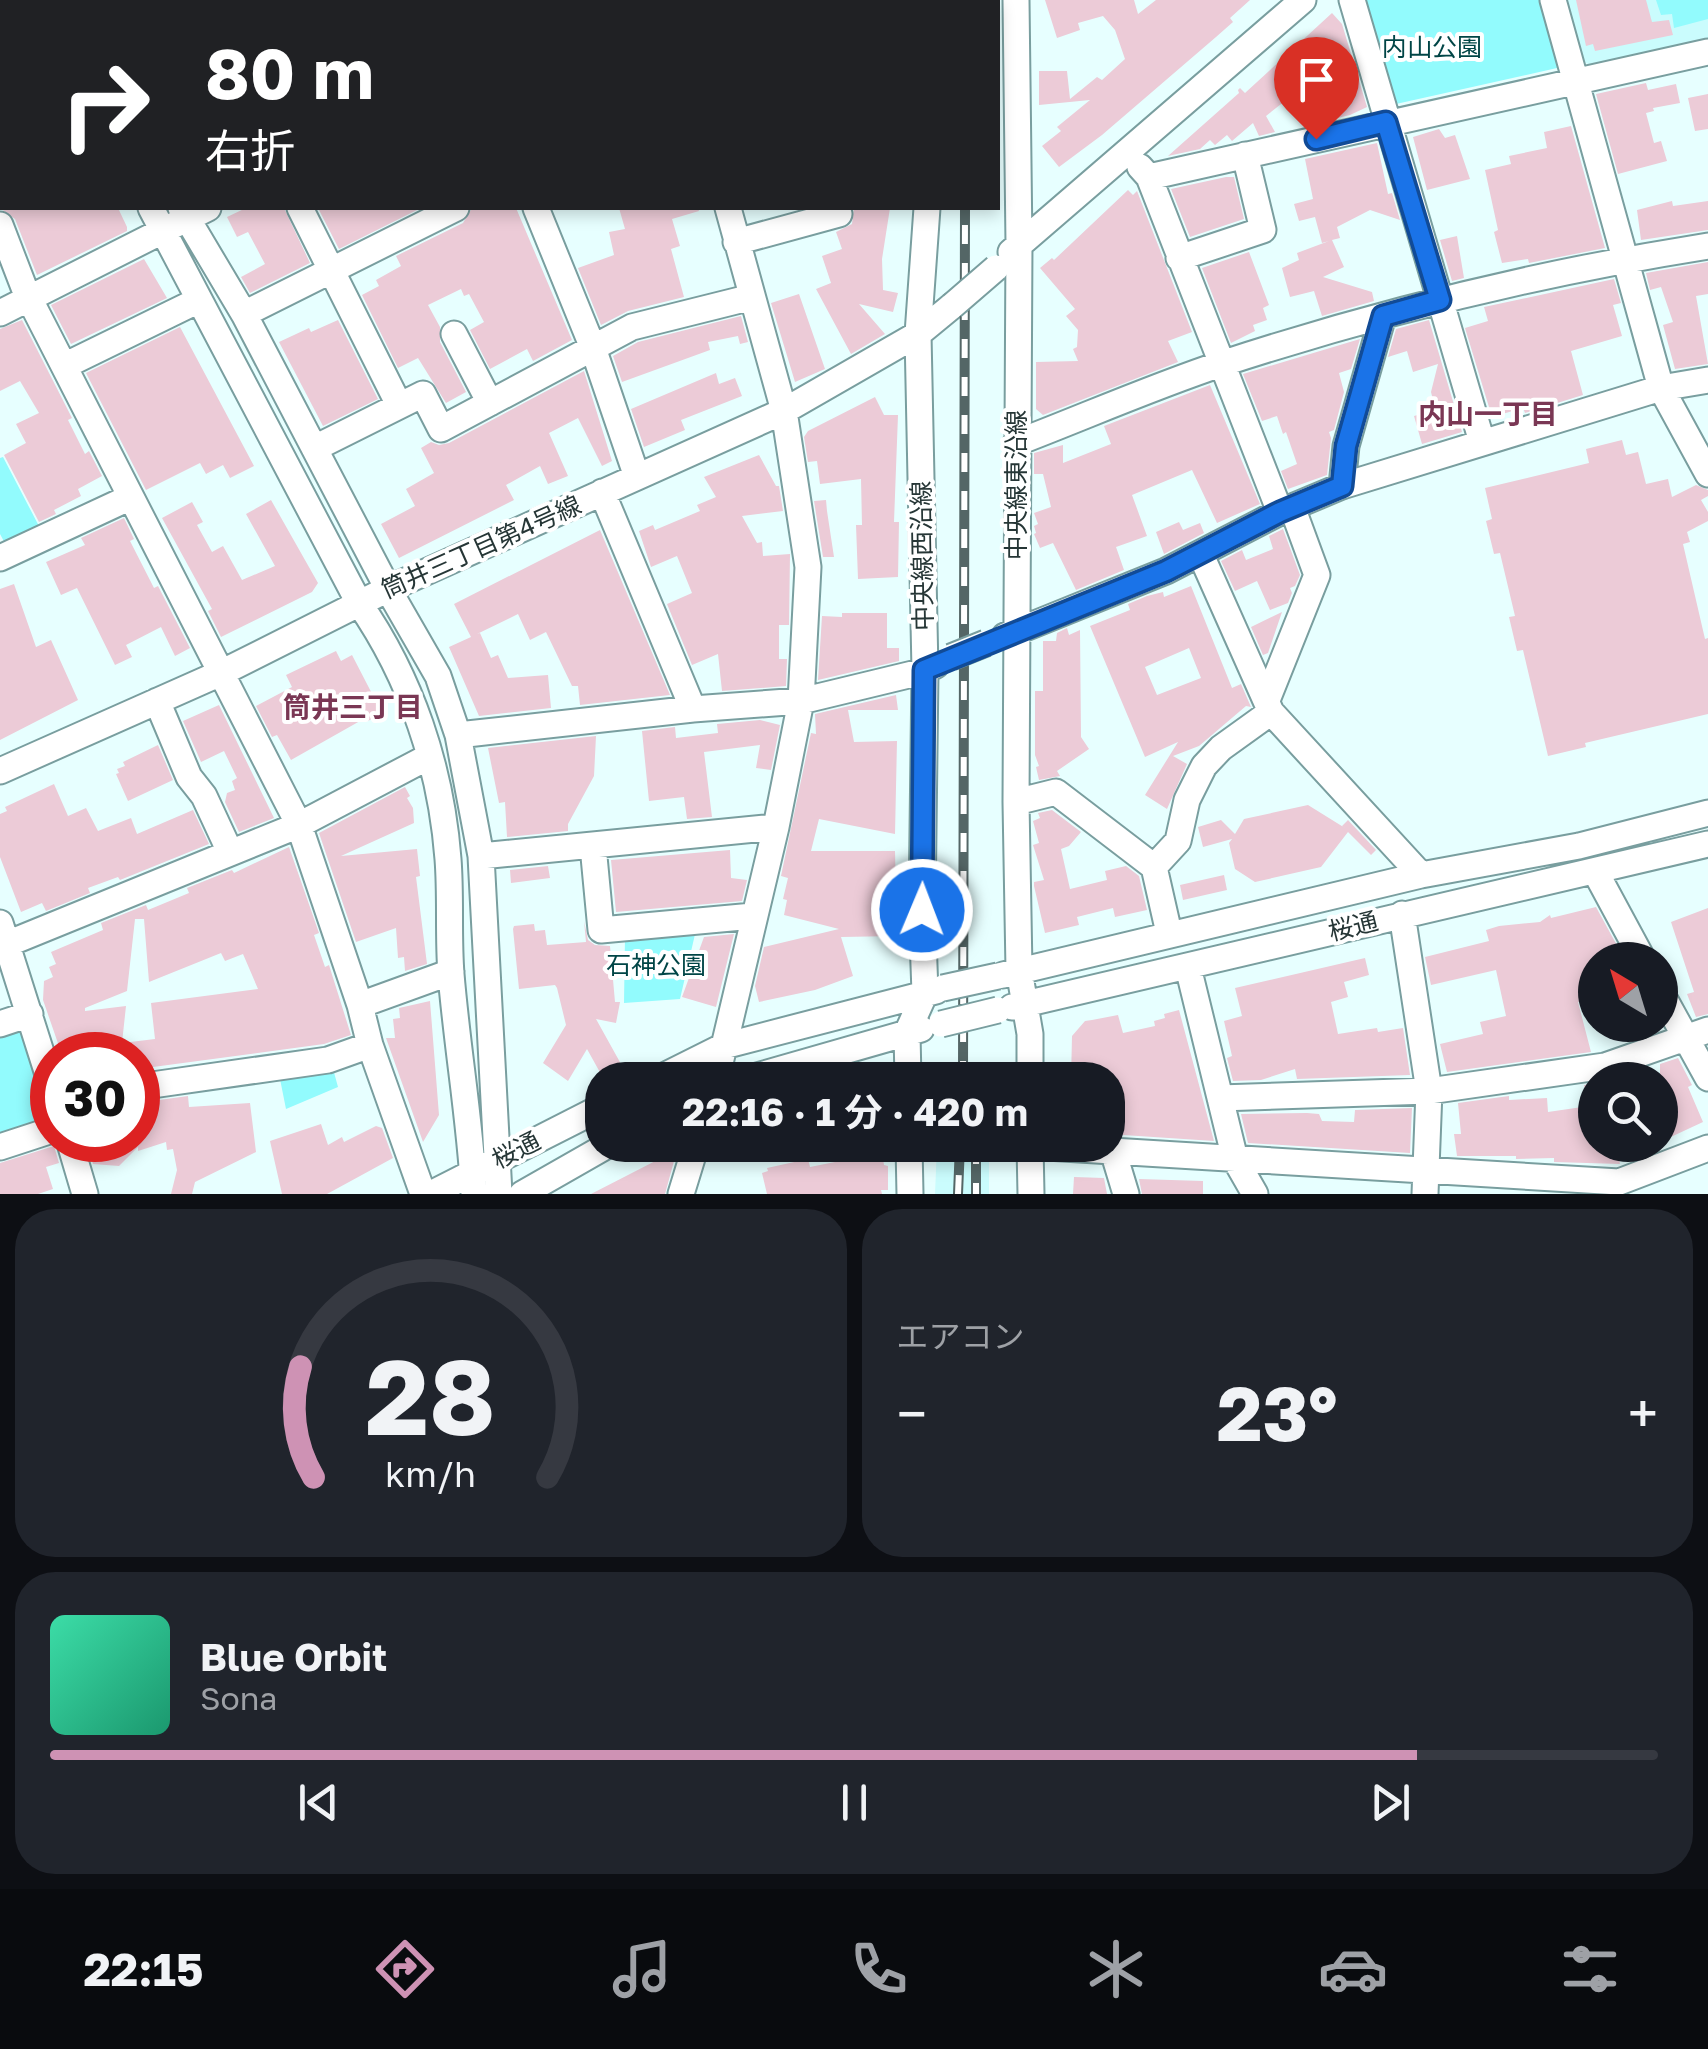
<!DOCTYPE html>
<html lang="ja">
<head>
<meta charset="utf-8">
<style>
	:root { --surface:#171b24; --page:#20242c; --text:#f1f3f6; --muted:#9ea1a6; --line:#363941; --accent:#ce92b4 }
	body { margin:0; font-family:"Golos Text","Noto Sans JP",sans-serif; background:var(--page); color:var(--text); height:100vh; display:flex; flex-direction:column; font-size:38px; white-space:nowrap }
	* { box-sizing:border-box; margin:0 }
	p { font-size:32px; color:var(--muted) }
	.icon { flex:none; width:55px; height:55px; fill:none; stroke:currentColor; stroke-width:2; stroke-linecap:round; stroke-linejoin:round }
	.map { position:relative; height:1194px; overflow:hidden }
	.drawer { display:flex; flex-direction:column; gap:15px; padding:15px; background:#0d0f14; flex:1 }
	.drawer>* { flex:none }
	.guide { position:absolute; left:0px; top:0px; width:1000px; height:210px; box-shadow:0 5px 15px #0003; background:#202124; color:#fff; overflow:hidden }
	.needle { width:65px; rotate:322deg }
	.tools { position:absolute; left:1578px; top:942px; display:grid; gap:20px }
	.tools a { display:grid; place-items:center; width:100px; height:100px; border-radius:50%; background:var(--surface); box-shadow:0 5px 15px #0003; font-size:50px }
	.speed { position:absolute; left:30px; top:1032px; display:flex; gap:20px; font-size:50px; font-weight:700; text-align:center }
	.speed>* { display:grid; place-content:center; width:130px; height:130px; border-radius:50%; background:var(--surface); box-shadow:0 5px 15px #0003; line-height:1 }
	.speed .limit { border:15px solid #d22; background:#fff; color:#111 }
	.pin { position:absolute; display:grid; place-items:center; width:85px; height:85px; color:#fff; margin:-102px -42px; border-radius:50% 50% 50% 0; rotate:-45deg; box-shadow:0 0 10px #0007 }
	.pin .icon { rotate:45deg }
	.me { position:absolute; width:110px; margin:-55px; rotate:1deg; stroke-linejoin:round; filter:drop-shadow(0 0 8px #0008) }
	.turn { display:flex; align-items:center; gap:35px; height:210px; padding:0 40px; font-size:45px }
	.turn .icon { width:130px; height:130px; stroke-width:2.5 }
	.turn b { display:block; font-size:70px; line-height:85px }
	.big { font-size:75px; font-weight:700; line-height:1.1 }
	.drawer .tile { flex:1; display:flex; flex-direction:column; justify-content:center; gap:15px; min-width:0; padding:0 35px; border-radius:40px; background:var(--page) }
	.drawer .dial { align-items:center; gap:0 }
	.dial svg { height:260px; overflow:visible; fill:none; stroke:var(--line); stroke-width:7; stroke-linecap:round; text-anchor:middle }
	.dial text { fill:var(--text); stroke:none }
	.song { display:flex; align-items:center; gap:30px }
	.cover { width:120px; height:120px; border-radius:15px; background:linear-gradient(135deg,hsl(160 70% 55%),hsl(160 70% 35%)) }
	.played { height:10px; border-radius:5px; background:linear-gradient(90deg,var(--accent) 85%,var(--line) 85%) }
	.keys { display:flex; justify-content:space-around; direction:ltr }
	.heat { display:flex; justify-content:space-between; align-items:center; font-size:55px; direction:ltr }
	.drawer .tiles { flex:1; display:grid; gap:15px; grid-template-columns:1fr 1fr }
	.tile:last-child { grid-column:span 2 }
	.trip { position:absolute; left:585px; top:1062px; width:540px; height:100px; border-radius:40px; background:var(--surface); box-shadow:0 5px 15px #0003; font-weight:700; line-height:100px; text-align:center }
	.tab-bar { display:flex; height:160px; justify-content:space-around; align-items:center; background:#090b0e; color:var(--muted) }
	.tab-bar .icon { width:70px; height:70px }
	.tab-bar .current { color:var(--accent) }
	.tab-bar b { font-size:45px; color:var(--text) }
	.map>svg:first-child { display:block }
</style>
</head>
<body>
<div class="map">
<svg width="1708" height="1194" viewBox="0 0 1708 1194">
	<rect width="100%" height="100%" fill="#e7ffff"/>
	<path fill="#cafcfd" d="M1566,0H1708V40L1592,66L1584,62Z
		M937,1145H989V1194H935Z"/>
	<path fill="#92fbfd" d="M1361,0H1545L1564,58L1557,68L1396,104L1390,101Z
		M1656,0H1708V19L1674,28L1672,14L1661,15Z
		M3,457L41,530L7,547L0,534V458Z
		M696,930L680,999L624,1003L625,936Z
		M23,1024L52,1123L0,1139V1031Z
		M332,1065L338,1087L286,1109L279,1074Z"/>
	<path fill="#eccbd7" fill-rule="evenodd" d="M1045,0H1134L1138,14L1156,0H1250L1230,18L1233,22L1216,37L1102,135L1059,167L1042,146L1061,131L1057,127L1090,100L1039,105V71H1067L1070,99L1097,77L1102,80L1125,59L1115,30L1103,16L1078,23L1080,30L1057,38Z
		M1576,0H1646L1652,22L1669,20L1673,35L1595,51L1593,44L1586,46Z
		M1332,13L1342,24L1367,107L1350,115L1308,125L1295,93L1266,116L1275,132L1259,136L1253,123L1232,141L1227,135L1215,145L1210,140L1200,149L1168,156L1239,93L1238,90L1240,88L1245,93Z
		M1646,83L1648,90L1676,84L1680,103L1653,108L1654,111L1646,113L1654,143L1661,141L1667,161L1618,174L1596,94Z
		M1708,94V129L1695,131L1688,98Z
		M1571,126L1605,248L1529,263L1528,259L1502,263L1494,232L1498,230L1485,170L1511,164L1509,156L1547,148L1544,132Z
		M1439,129L1445,138L1455,135L1470,179L1427,190L1413,137Z
		M1377,143L1388,194L1392,193L1400,220L1370,210L1337,227L1340,238L1332,240L1344,267L1323,277L1372,292L1374,301L1322,316L1314,291L1290,297L1282,268L1299,260L1297,253L1329,241L1322,243L1315,217L1299,221L1294,204L1313,199L1305,159Z
		M1226,177H1234L1244,219L1190,237L1171,189Z
		M1128,190L1133,195L1137,191L1192,332L1168,341L1178,362L1043,415L1036,409V362L1078,361L1073,349L1077,347L1078,330L1066,316L1075,309L1040,268L1052,258L1054,260Z
		M1672,201L1673,206L1708,201V230L1641,240L1637,210Z
		M0,208H118L127,227V231L37,275L15,219Z
		M246,208H284L310,263L250,293L241,277L265,264L248,232L237,237L227,217Z
		M318,208H421L339,249Z
		M472,208H516L572,340L533,361L527,349L490,369L470,330L484,322L469,294L464,296L461,289L428,305L440,327V342L466,392L446,403L418,358L398,368L362,295L379,286L376,280L401,266L396,256L463,223Z
		M619,208H698L699,211L672,219L680,246L671,249L684,297L628,311L601,325L578,268L614,255L609,232L625,229Z
		M854,208H890L882,259L883,290L898,293L893,312L859,304L885,334L851,354L816,289L831,283L822,256L842,249L836,232L852,224Z
		M1457,236L1464,278L1452,281L1440,240Z
		M1249,252L1269,305L1263,308L1267,320L1253,325L1255,331L1231,343L1202,268Z
		M144,259L167,298L71,344L51,305Z
		M1708,262V294L1696,296L1708,364L1675,369L1663,325L1673,322L1661,287L1650,290L1646,273Z
		M1614,279L1621,303L1613,305L1622,336L1571,351L1583,395L1525,413L1523,408L1492,417L1465,328L1488,321L1484,307Z
		M799,294L825,369L795,382L771,303Z
		M741,316L748,342L740,344L738,336L708,342L710,350L622,382L613,356L638,342Z
		M22,320L72,418L68,420L85,454L89,451L102,476L78,489L81,496L54,510L56,514L39,522L4,455L26,443L16,424L39,413L20,381L0,391V329Z
		M338,320L378,399L323,426L279,342L309,328L311,332Z
		M1429,320L1462,432L1422,444L1414,416L1432,411L1430,405L1434,404L1431,392L1438,364L1413,372L1407,351L1388,357L1396,329Z
		M180,327L254,466L230,478L223,465L206,474L200,463L146,490L86,373Z
		M1360,339L1351,369L1339,373L1344,392L1334,430L1329,432L1331,438L1327,475L1288,489L1281,471L1297,464L1286,432L1283,434L1277,416L1262,421L1243,374Z
		M584,371L612,461L602,466L578,418L549,433L568,476L548,484L540,466L506,485L514,500L399,558L381,524L415,506L406,489L434,473L421,448L431,442L439,445L449,443Z
		M716,373L719,384L735,378L742,396L681,420L685,430L644,447L631,409Z
		M1210,385L1260,504L1217,523L1192,470L1132,495L1147,536L1116,547L1124,570L1076,590L1053,543L1040,548L1034,534L1036,533L1034,526L1038,524L1034,513L1051,507L1043,474H1034V453L1063,445V463L1111,444L1104,426Z
		M875,397L884,415H898L894,522H899L898,577L858,579L856,525H862L861,479L820,484L817,461L808,462L804,437L808,431Z
		M1622,440L1626,455L1638,452L1646,484L1668,479L1672,497L1696,485L1708,490V496L1701,500L1708,512V521L1687,532L1690,542L1683,544L1705,639L1708,638V714L1585,743L1586,747L1548,756L1523,650L1517,651L1509,617L1515,616L1500,553L1494,554L1486,521L1492,519L1485,488L1589,463L1586,449Z
		M759,455L776,486H779L783,511L742,516L757,543L762,542L763,556L790,554L789,625H779V659H787L786,686L722,691L718,654L692,665L667,604L692,593L677,556L651,567L639,531L653,525L655,530L700,511L697,505L716,497L704,477Z
		M271,500L318,583L312,592L221,637L208,611L212,609L162,518L192,502L203,522L197,525L212,552L223,546L242,580L275,566L246,514Z
		M826,500L827,511L834,557H823L814,501Z
		M124,518L134,539L130,541L154,588L158,586L190,648L175,656L161,627L126,645L132,657L115,665L77,588L61,595L46,562L85,545L81,538Z
		M1179,522L1183,530L1200,523L1204,533L1164,554L1156,532Z
		M1283,529L1300,575L1295,586L1290,588L1292,593L1288,603L1270,610L1257,581L1235,591L1221,561L1242,550L1246,560L1273,549L1269,536Z
		M600,530L670,695L580,705L578,686H572L546,632L530,640L518,614L477,634L480,633L491,658L498,655L508,678L548,675L551,708L479,716L449,647L471,637L454,604Z
		M14,584L36,647L51,640L78,700L0,740V589Z
		M1191,586L1232,688L1241,684L1251,707L1246,706L1199,746L1173,756L1187,764L1167,809L1145,795L1178,742L1145,757L1090,626L1130,610L1128,604L1147,596L1163,592L1164,597ZM1189,648L1201,678L1157,695L1145,667Z
		M1282,612L1268,653L1263,655L1251,627Z
		M842,613H887V648H899V661L818,680L822,616L842,617Z
		M1067,628L1069,635L1080,630L1081,737L1089,749L1057,771L1060,776L1039,780L1036,767L1039,766L1035,755V691H1043V641H1056L1057,633Z
		M336,651L341,661L352,655L382,713L368,721H360L291,760L277,735L272,737L256,706L292,687L286,675Z
		M896,695L898,710H848L854,742L897,741L895,834L819,819L811,851H895L897,936L841,937L853,976L815,990L759,1002L755,986L764,947L839,929L784,915L787,900L783,899L788,878L781,876L811,733L816,734L815,714Z
		M219,705L274,818L239,832L225,802L227,793L235,790L232,781L237,778L224,751L201,762L183,721Z
		M760,720L780,725L771,770L756,768L760,745L704,752L712,817L687,819L684,797L649,801L642,731L675,727L676,738L718,733L717,724Z
		M596,736L594,776L568,824V831L507,837L505,802L499,803L488,748Z
		M158,745L173,780L128,801L116,774L119,773L117,769L125,766L123,762Z
		M54,784L68,816L86,808L98,831L131,818L137,834L193,810L209,844L120,880L118,877L88,888L90,893L46,911L42,903L21,912L0,857V814L7,811L5,807Z
		M405,787L410,796L407,798L413,808L414,823L341,856L417,849L420,876L416,877L427,964L405,971L404,957L398,958L396,928L356,942L319,833Z
		M1308,805L1345,828L1342,826L1348,820L1376,850L1371,855L1348,832L1321,867L1255,882L1235,869L1229,843L1232,839L1203,847L1198,827L1221,820L1235,834L1244,819Z
		M1052,810L1081,832L1069,846L1061,849L1070,889L1107,880L1105,871L1126,866L1139,876L1147,910L1115,917L1113,908L1077,917L1079,925L1045,933L1034,886V882L1044,880L1033,845L1039,843L1033,821L1040,818L1038,813Z
		M289,847L319,933L314,935L325,967L329,965L351,1035L324,1044L138,1069V1055H103V1045L108,1044V1039L61,1052L43,1000L44,981L53,977L49,967L56,964L51,952L103,930L101,923L146,905L148,910L189,893L187,888L232,870L234,873ZM135,919H144L149,982L221,953L225,961L243,954L258,989L151,1003L155,1039L122,1043L126,1006L85,1011V1008L127,991Z
		M730,850L731,878L747,880L742,901L616,912L611,860Z
		M548,866L550,878L511,883L510,870Z
		M1224,875L1227,890L1183,900L1180,885Z
		M1596,907L1625,960H1595V998L1578,1002L1591,1052L1447,1072L1440,1044L1483,1034L1480,1022L1506,1016L1496,970L1431,985L1425,957L1489,941L1486,930L1499,926L1540,922L1550,915L1551,918Z
		M1708,908V1014L1696,1017L1687,994L1694,992L1671,922Z
		M584,921L588,940L595,945L610,946L615,1002H620L616,1023L596,1019L621,1064L602,1076L587,1049L568,1081L543,1063L566,1025L557,988L555,985L519,989L513,929L514,926L534,924L535,931L545,930L547,945L586,942Z
		M734,934L716,1007L682,997L704,937Z
		M1365,958L1369,975L1344,982L1348,997L1331,1002L1338,1034L1377,1028L1378,1032L1403,1028L1410,1075L1297,1079L1295,1069L1261,1080L1233,1081L1227,1058L1232,1056L1224,1021L1242,1016L1235,988Z
		M430,1001L439,1115L423,1142L386,1038H395L393,1019L400,1018L399,1008Z
		M1179,1010L1214,1141L1108,1134V1080H1071L1072,1036L1085,1021L1092,1020L1118,1015L1123,1033L1155,1026L1154,1021L1165,1018L1164,1014Z
		M1678,1058L1692,1085L1688,1087L1703,1122L1660,1142V1064Z
		M1595,1084V1145H1616L1620,1164L1554,1162V1158L1516,1159V1156H1457L1454,1134H1461L1458,1103L1509,1096V1100L1547,1098L1548,1112L1589,1106L1584,1085Z
		M188,1096L189,1107L250,1103L256,1152L195,1182L192,1194H171L177,1170L173,1149L167,1150L166,1142L138,1151V1147L119,1166L93,1164L86,1140H138V1103Z
		M1412,1108L1410,1153L1248,1143L1241,1114L1307,1113L1319,1114L1322,1121L1354,1122L1355,1110Z
		M321,1124L328,1145L342,1137L344,1142L376,1126L382,1128L393,1158L327,1194H282L270,1141Z
		M872,1145L882,1152L884,1165L888,1166V1190H881L882,1194H767L762,1173L768,1171L767,1168L808,1159L810,1167L855,1158L853,1149Z
		M54,1146L59,1163L46,1167L53,1189L38,1194H0V1163Z
		M667,1155L674,1161L665,1194H591Z
		M1074,1177L1104,1178L1107,1194H1073Z
		M1139,1179L1203,1181V1194H1142Z"/>
	<g fill="none" stroke-linecap="round" stroke-linejoin="round">
		<defs>
			<path id="minor" d="M45,0L46,2
				M83,0L85,2
				M328,0L329,2
				M426,0L427,2
				M671,0L672,2
				M919,0V2
				M1016,0L1019,244L1016,802L1019,970L1030,1034V1080
				M1352,0L1482,442
				M1553,0L1661,388L1708,474
				M256,2L262,0
				M943,2L952,0
				M0,104L2,103
				M1140,167L1149,177L1280,512
				M1149,177L1708,52
				M151,208L359,603C411,678 441,767 448,859C451,897 448,936 451,974C457,1047 470,1120 474,1194
				M181,208L244,314L388,589L438,676L458,735L481,856L499,1194
				M300,208L399,405
				M536,208L593,348L637,477
				M0,225L25,290L299,825L360,1005L370,1045L423,1194
				M736,242L839,214L836,208
				M1011,252L1303,0
				M1179,258L1263,230L1245,155
				M0,313L208,208
				M244,314L456,208
				M454,334L490,403
				M64,366L199,300
				M1016,443C1084,417 1152,387 1221,364C1380,312 1543,272 1708,246
				M315,448L423,394L441,429L632,327L752,297
				M1342,486L1346,446L1383,316
				M602,492L693,709
				M1201,555L1271,712L1421,875
				M0,558L131,497
				M1005,636L1166,571L1280,512L1342,486L1661,388L1708,380
				M1267,700L1317,575L1292,507
				M157,701L189,777L204,796L230,852
				M458,735L693,709L801,701L925,671L936,665
				M0,771L223,672L388,589L784,411L918,334L952,306
				M1016,802L1056,792L1154,867
				M593,846L601,930L753,916
				M481,856L776,827
				M1595,871L1643,960
				M1402,914L1429,1091L1425,1194
				M0,923L52,1087
				M1169,933L1154,867L1178,841L1187,800L1204,766L1221,748L1271,712
				M7,944L299,825L430,756
				M1188,967L1235,1159L1255,1194
				M1003,975L1421,875L1579,846L1708,813
				M1660,991L1708,1078
				M360,1005L451,972
				M1012,1007L1708,844
				M0,1024L30,1014
				M656,1080L724,1046L936,991
				M716,1080L776,827L801,701L808,567L784,411L728,208
				M743,1080L921,1029
				M908,1080L907,1033L925,993L922,910L925,671L918,334L927,208
				M138,1087L328,1060L370,1045
				M1220,1098L1429,1091L1605,1066L1708,1030
				M69,1140L85,1194
				M909,1145L910,1194
				M1030,1145L1031,1194
				M1030,1146L1619,1182L1708,1148
				M0,1147L52,1130
				M1113,1151L1126,1194
				M431,1194L602,1107
				M522,1194L608,1145
				M681,1194L696,1145"/>
		</defs>
		<use href="#minor" stroke="#799e9f" stroke-width="29"/>
		<use href="#minor" stroke="#fff" stroke-width="25"/>
		<defs>
			<path id="rail" d="M964,0V2
				M963,1080L965,208
				M976,1145V1194
				M958,1194L960,1145"/>
		</defs>
		<use href="#rail" stroke="#546666" stroke-width="10"/>
		<use href="#rail" stroke="#fff" stroke-width="6" stroke-dasharray="19" stroke-linecap="butt"/>
		<defs>
			<path id="minor-bridge" d="M952,306L996,268
				M951,657L986,643
				M943,988L998,976
				M941,1024L998,1010"/>
		</defs>
		<use href="#minor-bridge" stroke="#799e9f" stroke-width="29" stroke-linecap="butt"/>
		<use href="#minor-bridge" stroke="#fff" stroke-width="25"/>
	</g>
	<g fill="none" stroke-linecap="round" stroke-linejoin="round">
		<defs>
			<path id="route" d="M922,910L924,670L1166,571L1280,512L1342,486L1346,446L1383,316L1440,300L1386,122L1316,139"/>
		</defs>
		<use href="#route" stroke="#114b97" stroke-width="25"/>
		<use href="#route" stroke="#1a73e8" stroke-width="18"/>
	</g>
	<g text-anchor="middle" stroke-width="8" stroke-linejoin="round" paint-order="stroke">
		<g font-size="25" fill="#004546" stroke="#fff">
			<text x="1432" y="56">内山公園</text>
			<text x="656" y="974">石神公園</text>
		</g>
		<g font-size="25" fill="#263636" stroke="#fff">
			<text transform="translate(1016 485) rotate(-90)" y="9">中央線東沿線</text>
			<text transform="translate(481 547) rotate(-24)" y="9">筒井三丁目第4号線</text>
			<text transform="translate(922 556) rotate(-91)" y="9">中央線西沿線</text>
			<text transform="translate(1353 926) rotate(-14)" y="9">桜通</text>
			<text transform="translate(516 1150) rotate(-27)" y="9">桜通</text>
		</g>
		<g font-size="28" font-weight="bold" fill="#7a3754" stroke="#fff">
			<text x="1488" y="424">内山一丁目</text>
			<text x="353" y="717">筒井三丁目</text>
		</g>
	</g>
</svg>
<div class="tools">
<a><svg class="needle" viewBox="-14 -14 28 28"><path d="M0-13l5 13h-10z" fill="#e53935"/><path d="M0 13l5-13h-10z" fill="#9ea1a6"/></svg></a>
<a><svg class="icon" aria-label="search" viewBox="0 0 24 24"><circle cx="10" cy="10" r="6"/><path d="M15 15l6 6"/></svg></a>
</div>
<div class="speed"><div class="limit">30</div></div>
<div class="pin" style="left:1316px;top:139px;background:#d93025"><svg class="icon" aria-label="arrive" viewBox="0 0 24 24"><path d="M6 21V4h12l-3 4 3 4H6"/></svg></div>
<svg class="me" style="left:922px;top:910px" viewBox="-20 -20 40 40"><circle r="17" fill="#1a73e8" stroke="#fff" stroke-width="3"/><path d="M0-11L8 9 0 5-8 9z" fill="#fff"/></svg>
<div class="trip">22:16 · 1 分 · 420 m</div>
<div class="guide">
<div class="turn"><svg class="icon" aria-label="right" viewBox="0 0 24 24"><path d="M7 20v-9h11M14 6l5 5-5 5"/></svg><div><b>80 m</b>右折</div></div>
</div>
</div>
<section class="drawer">
<div class="tiles">
<div class="tile dial"><svg viewBox="0 0 100 80">
<path d="M14 69A42 42 0 1 1 86 69"/>
<path d="M14 69A42 42 0 0 1 10 35" stroke="#ce92b4"/>
<text x="50" y="56" font-size="32" font-weight="700">28</text>
<text x="50" y="72" font-size="11">km/h</text>
</svg></div>
<div class="tile"><p>エアコン</p>
<div class="heat"><a>−</a><b class="big">23°</b><a>+</a></div>
</div>
<div class="tile">
<div class="song"><i class="cover"></i><div><b>Blue Orbit</b><p>Sona</p></div></div>
<div class="played"></div>
<div class="keys"><svg class="icon" aria-label="previous" viewBox="0 0 24 24"><path d="M18 5L8 12l10 7zM5 5v14"/></svg><svg class="icon" aria-label="pause" viewBox="0 0 24 24"><path d="M8 5v14M16 5v14"/></svg><svg class="icon" aria-label="next" viewBox="0 0 24 24"><path d="M6 5l10 7-10 7zM19 5v14"/></svg></div>
</div>
</div>
</section>
<nav class="tab-bar">
<b>22:15</b>
<svg class="icon current" aria-label="directions" viewBox="0 0 24 24"><path d="M12 3l9 9-9 9-9-9zM9 14v-3h6M13 9l2 2-2 2"/></svg>
<svg class="icon" aria-label="music" viewBox="0 0 24 24"><path d="M9 18V5l10-2v13"/><circle cx="6" cy="18" r="3"/><circle cx="16" cy="16" r="3"/></svg>
<svg class="icon" aria-label="phone" viewBox="0 0 24 24"><path d="M5 4h4l2 5-3 2q2 4 5 5l2-3 5 2v4C11 20 4 13 5 4z"/></svg>
<svg class="icon" aria-label="climate" viewBox="0 0 24 24"><path d="M12 3v18M4 7l16 10M4 17L20 7"/></svg>
<svg class="icon" aria-label="car" viewBox="0 0 24 24"><path d="M5 17H2v-5l4-1 3-4h7l3 4 3 1v5h-3M9 17h6M6 11h13"/><circle cx="7" cy="17" r="2"/><circle cx="17" cy="17" r="2"/></svg>
<svg class="icon" aria-label="filters" viewBox="0 0 24 24"><path d="M4 7h16M4 17h16"/><circle cx="9" cy="7" r="2"/><circle cx="15" cy="17" r="2"/></svg>
</nav>
</body>
</html>
